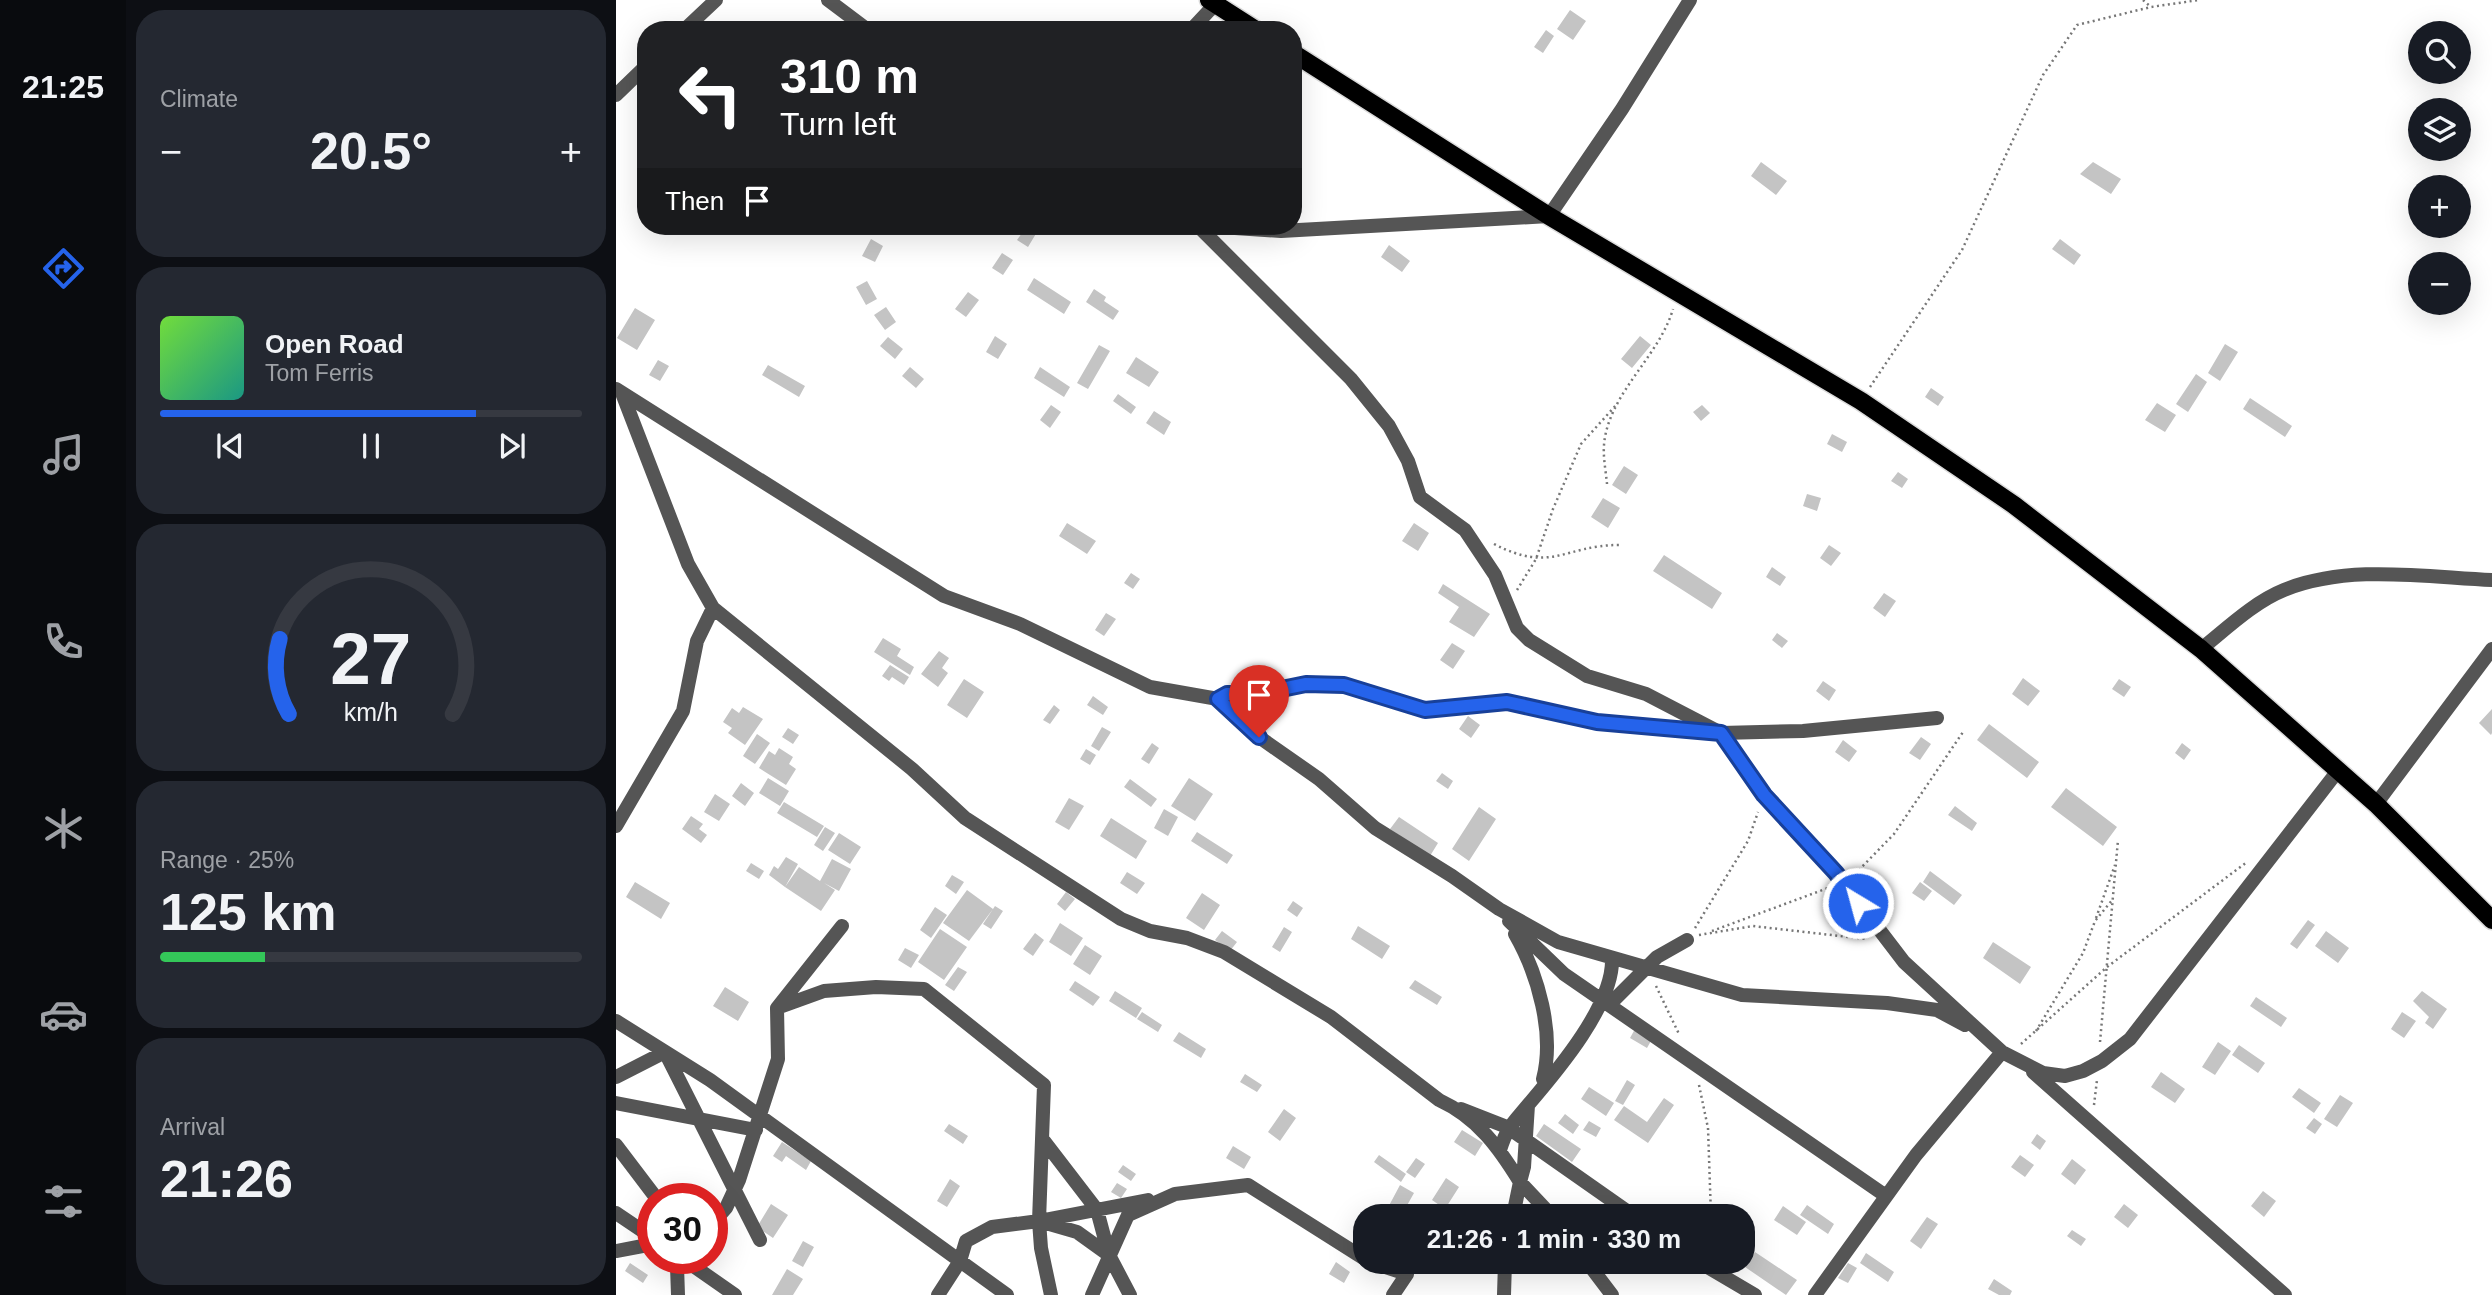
<!DOCTYPE html>
<html lang="en">
<head>
<meta charset="utf-8">
<style>
	:root { --surface:#171b24; --page:#242831; --text:#f1f3f6; --muted:#9ea1a6; --line:#363941; --accent:#2563eb }
	body { margin:0; font-family:Arial,sans-serif; background:var(--page); color:var(--text); height:100vh; display:flex; flex-direction:column; font-size:26px; white-space:nowrap }
	* { box-sizing:border-box; margin:0 }
	p { font-size:23px; color:var(--muted) }
	.icon { flex:none; width:38px; height:38px; fill:none; stroke:currentColor; stroke-width:2; stroke-linecap:round; stroke-linejoin:round }
	.map { position:relative; flex:1; overflow:hidden }
	.sheet { display:flex; flex-direction:column; gap:10px; padding:10px; background:#0d0f14; width:490px }
	.sheet>* { flex:none }
	.hud { position:absolute; left:21px; top:21px; width:665px; height:214px; border-radius:28px; box-shadow:0 7px 28px #0002; background:#202124; color:#fff; overflow:hidden }
	.fabs { position:absolute; left:1792px; top:21px; display:grid; gap:14px }
	.fabs a { display:grid; place-items:center; width:63px; height:63px; border-radius:50%; background:var(--surface); box-shadow:0 7px 28px #0002; font-size:35px }
	.speed { position:absolute; left:21px; top:1183px; display:flex; gap:14px; font-size:35px; font-weight:700; text-align:center }
	.speed>* { display:grid; place-content:center; width:91px; height:91px; border-radius:50%; background:var(--surface); box-shadow:0 7px 28px #0002; line-height:1 }
	.speed .limit { border:10px solid #d22; background:#fff; color:#111 }
	.pin { position:absolute; display:grid; place-items:center; width:60px; height:60px; color:#fff; margin:-72px -30px; border-radius:50% 50% 50% 0; rotate:-45deg; box-shadow:0 0 7px #0007 }
	.pin .icon { rotate:45deg }
	.me { position:absolute; width:77px; margin:-38px; rotate:323deg; stroke-linejoin:round; filter:drop-shadow(0 0 5px #0008) }
	.turn { display:flex; align-items:center; gap:24px; height:147px; padding:0 28px; font-size:32px }
	.turn .icon { width:91px; height:91px; stroke-width:2.5 }
	.turn b { display:block; font-size:49px; line-height:60px }
	.then { display:flex; align-items:center; height:66px; padding:0 28px; background:#0003; gap:14px; font-size:26px }
	.big { font-size:52px; font-weight:700; line-height:1.1 }
	.sheet .card { flex:1; display:flex; flex-direction:column; justify-content:center; gap:10px; min-width:0; padding:0 24px; border-radius:28px; background:var(--page) }
	.sheet .dial { align-items:center; gap:0 }
	.dial svg { height:182px; overflow:visible; fill:none; stroke:var(--line); stroke-width:7; stroke-linecap:round; text-anchor:middle }
	.dial text { fill:var(--text); stroke:none }
	.song { display:flex; align-items:center; gap:21px }
	.cover { width:84px; height:84px; border-radius:10px; background:linear-gradient(135deg,hsl(100 70% 55%),hsl(170 70% 35%)) }
	.played { height:7px; border-radius:4px; background:linear-gradient(90deg,var(--accent) 75%,var(--line) 75%) }
	.keys { display:flex; justify-content:space-around; direction:ltr }
	.heat { display:flex; justify-content:space-between; align-items:center; font-size:38px; direction:ltr }
	.charge { height:10px; border-radius:5px; background:linear-gradient(90deg,#34c759 25%,var(--line) 0) }
	.trip { position:absolute; left:737px; top:1204px; width:402px; height:70px; border-radius:28px; background:var(--surface); box-shadow:0 7px 28px #0002; font-weight:700; line-height:70px; text-align:center }
	main { display:flex; flex:1; min-height:0 }
	.tab-bar { display:flex; flex-direction:column; width:126px; justify-content:space-around; align-items:center; background:#090b0e; color:var(--muted) }
	.tab-bar .icon { width:49px; height:49px }
	.tab-bar .on { color:var(--accent) }
	.tab-bar b { font-size:32px; color:var(--text) }
	.map>svg:first-child { display:block }
</style>
</head>
<body>
<main>
<nav class="tab-bar">
<b>21:25</b>
<svg class="icon on" aria-label="directions" viewBox="0 0 24 24"><path d="M12 3l9 9-9 9-9-9zM9 14v-3h6M13 9l2 2-2 2"/></svg>
<svg class="icon" aria-label="music" viewBox="0 0 24 24"><path d="M9 18V5l10-2v13"/><circle cx="6" cy="18" r="3"/><circle cx="16" cy="16" r="3"/></svg>
<svg class="icon" aria-label="phone" viewBox="0 0 24 24"><path d="M5 4h4l2 5-3 2q2 4 5 5l2-3 5 2v4C11 20 4 13 5 4z"/></svg>
<svg class="icon" aria-label="climate" viewBox="0 0 24 24"><path d="M12 3v18M4 7l16 10M4 17L20 7"/></svg>
<svg class="icon" aria-label="car" viewBox="0 0 24 24"><path d="M5 17H2v-5l4-1 3-4h7l3 4 3 1v5h-3M9 17h6M6 11h13"/><circle cx="7" cy="17" r="2"/><circle cx="17" cy="17" r="2"/></svg>
<svg class="icon" aria-label="filters" viewBox="0 0 24 24"><path d="M4 7h16M4 17h16"/><circle cx="9" cy="7" r="2"/><circle cx="15" cy="17" r="2"/></svg>
</nav>
<section class="sheet">
<div class="card"><p>Climate</p>
<div class="heat"><a>−</a><b class="big">20.5°</b><a>+</a></div>
</div>
<div class="card">
<div class="song"><i class="cover"></i><div><b>Open Road</b><p>Tom Ferris</p></div></div>
<div class="played"></div>
<div class="keys"><svg class="icon" aria-label="previous" viewBox="0 0 24 24"><path d="M18 5L8 12l10 7zM5 5v14"/></svg><svg class="icon" aria-label="pause" viewBox="0 0 24 24"><path d="M8 5v14M16 5v14"/></svg><svg class="icon" aria-label="next" viewBox="0 0 24 24"><path d="M6 5l10 7-10 7zM19 5v14"/></svg></div>
</div>
<div class="card dial"><svg viewBox="0 0 100 80">
<path d="M14 69A42 42 0 1 1 86 69"/>
<path d="M14 69A42 42 0 0 1 10 36" stroke="#2563eb"/>
<text x="50" y="56" font-size="32" font-weight="700">27</text>
<text x="50" y="72" font-size="11">km/h</text>
</svg></div>
<div class="card"><p>Range · 25%</p><b class="big">125 km</b><div class="charge"></div></div>
<div class="card"><p>Arrival</p><b class="big">21:26</b></div>
</section>
<div class="map">
<svg width="1876" height="1295" viewBox="0 0 1876 1295">
	<rect width="100%" height="100%" fill="#fff"/>
	<path fill="#c4c4c4" d="M954,10L970,21L957,40L941,29Z
		M930,30L938,36L927,53L918,47Z
		M1145,162L1171,181L1160,195L1135,176Z
		M1477,162L1505,179L1495,194L1464,174Z
		M411,226L421,232L412,247L401,240Z
		M255,239L267,246L259,262L246,256Z
		M1444,239L1465,255L1458,265L1436,249Z
		M773,245L794,261L786,272L765,257Z
		M386,253L397,260L387,275L376,268Z
		M418,278L455,302L448,314L411,290Z
		M251,281L261,299L250,305L240,287Z
		M478,289L490,297L488,301L503,311L497,320L470,302Z
		M352,292L363,300L350,317L339,309Z
		M270,307L280,322L269,330L258,315Z
		M19,308L39,320L21,350L1,338Z
		M379,336L391,344L382,359L370,352Z
		M1024,336L1035,345L1016,368L1005,359Z
		M272,337L287,349L279,359L264,346Z
		M1609,344L1622,352L1604,381L1592,373Z
		M483,345L494,351L472,389L461,383Z
		M520,357L543,372L533,387L510,373Z
		M42,360L53,366L44,381L33,375Z
		M152,365L189,386L183,397L146,375Z
		M294,367L308,379L300,388L286,376Z
		M424,367L454,387L448,397L418,378Z
		M1580,374L1591,382L1572,412L1560,404Z
		M1315,388L1328,397L1322,406L1309,397Z
		M502,394L520,407L515,414L497,401Z
		M1634,398L1676,426L1669,437L1627,409Z
		M1541,403L1560,415L1549,432L1529,420Z
		M435,405L445,412L434,428L424,420Z
		M1086,405L1094,413L1085,421L1077,412Z
		M538,411L555,422L548,435L530,423Z
		M1216,434L1231,442L1226,452L1211,444Z
		M1008,466L1022,475L1010,494L996,485Z
		M1282,472L1292,479L1286,488L1275,481Z
		M1191,494L1205,498L1201,511L1187,506Z
		M987,498L1004,508L992,528L975,517Z
		M451,523L480,541L471,554L443,536Z
		M798,523L813,533L802,551L786,541Z
		M1213,545L1225,553L1215,566L1204,558Z
		M1048,555L1106,593L1096,609L1037,571Z
		M1156,567L1170,577L1164,586L1150,577Z
		M515,573L524,579L517,589L508,583Z
		M827,584L874,614L858,637L833,622L843,607L822,593Z
		M1268,593L1280,601L1269,617L1257,608Z
		M490,613L500,619L488,636L479,630Z
		M1161,633L1172,641L1166,648L1156,640Z
		M267,638L285,649L281,656L298,667L294,675L258,652Z
		M836,643L849,651L837,669L824,660Z
		M323,651L333,658L326,668L332,673L322,687L305,674Z
		M274,665L293,677L288,685L276,677L273,681L266,676Z
		M1407,678L1424,691L1412,706L1396,694Z
		M348,679L368,692L351,718L331,705Z
		M1503,679L1515,687L1508,697L1496,689Z
		M1207,681L1220,690L1213,701L1200,691Z
		M477,696L492,707L487,715L471,705Z
		M438,705L444,710L434,724L427,720Z
		M127,707L147,719L129,745L112,733L116,728L107,722L116,708L123,713Z
		M1876,709V733L1875,735L1863,723Z
		M852,716L864,725L855,738L843,729Z
		M1373,724L1423,762L1411,778L1361,740Z
		M486,727L495,732L483,751L475,746Z
		M172,728L183,735L177,744L166,737Z
		M141,734L154,743L139,764L127,756Z
		M1305,737L1315,744L1304,760L1293,753Z
		M1227,740L1241,751L1233,762L1219,752Z
		M536,743L543,748L533,764L525,759Z
		M1566,743L1575,750L1568,760L1559,753Z
		M163,748L177,757L173,764L180,769L170,785L143,768L153,751L159,755Z
		M470,749L480,755L474,765L464,759Z
		M826,773L837,781L832,789L820,781Z
		M152,778L173,791L164,806L143,793Z
		M573,778L597,794L579,821L555,806Z
		M514,779L541,799L535,807L508,787Z
		M125,783L138,793L129,806L116,796Z
		M1450,788L1501,827L1487,846L1435,807Z
		M99,794L114,804L103,821L88,812Z
		M453,798L468,806L453,830L439,822Z
		M168,802L208,826L201,837L161,813Z
		M1339,806L1361,823L1356,831L1332,815Z
		M863,807L880,819L853,861L836,849Z
		M548,809L562,817L552,836L538,828Z
		M75,816L87,824L83,829L91,835L85,843L66,829Z
		M783,817L822,843L814,856L774,829Z
		M495,818L531,841L520,859L484,836Z
		M209,827L219,833L207,851L198,845Z
		M581,832L617,855L611,864L575,841Z
		M223,833L245,847L234,864L212,850Z
		M170,857L182,864L169,887L153,875L158,866L162,869Z
		M216,859L235,869L223,891L208,883L219,890L205,911L169,887L183,867L204,881Z
		M135,863L148,871L143,879L130,871Z
		M1314,871L1346,895L1338,905L1307,882Z
		M511,872L529,883L521,894L504,883Z
		M336,875L348,882L340,894L329,886Z
		M19,882L54,903L45,919L10,897Z
		M1304,882L1316,891L1308,901L1296,893Z
		M351,890L377,909L353,941L327,923Z
		M450,892L459,899L449,911L441,904Z
		M586,893L604,905L588,930L570,918Z
		M677,901L687,908L681,917L671,910Z
		M379,906L387,911L375,929L367,924Z
		M319,907L331,915L315,938L304,930Z
		M1692,920L1699,925L1681,949L1674,944Z
		M444,923L467,938L455,956L433,942Z
		M742,926L774,946L766,959L735,939Z
		M668,927L676,932L664,952L656,947Z
		M324,929L351,947L328,980L302,962Z
		M606,931L621,942L614,951L599,940Z
		M1710,931L1733,948L1722,963L1699,946Z
		M419,933L428,940L417,956L407,949Z
		M1377,942L1415,967L1404,984L1367,958Z
		M469,945L486,956L474,975L457,964Z
		M289,948L303,955L295,968L282,960Z
		M342,967L351,972L338,991L329,985Z
		M799,980L826,997L821,1005L793,988Z
		M459,981L484,997L477,1006L453,990Z
		M109,987L133,1002L122,1021L97,1006Z
		M499,991L526,1008L520,1018L493,1001Z
		M1806,991L1831,1009L1817,1029L1809,1023L1813,1017L1797,1001Z
		M1640,997L1671,1018L1665,1027L1634,1006Z
		M526,1012L546,1025L542,1032L521,1019Z
		M1786,1012L1800,1021L1788,1038L1775,1029Z
		M1019,1029L1036,1039L1031,1048L1014,1038Z
		M563,1032L590,1049L585,1058L557,1041Z
		M1602,1042L1615,1051L1599,1075L1586,1067Z
		M1623,1045L1649,1063L1642,1073L1616,1055Z
		M1545,1072L1569,1089L1559,1103L1535,1087Z
		M629,1074L646,1085L641,1092L624,1082Z
		M1011,1080L1019,1085L1007,1105L999,1101Z
		M973,1087L998,1103L990,1116L965,1099Z
		M1683,1088L1705,1103L1698,1113L1676,1097Z
		M1724,1095L1737,1103L1721,1127L1708,1119Z
		M1048,1098L1058,1105L1032,1143L998,1120L1008,1106L1031,1122Z
		M668,1109L680,1118L664,1141L652,1132Z
		M949,1114L963,1125L957,1134L942,1123Z
		M1698,1118L1706,1124L1699,1134L1690,1128Z
		M973,1121L985,1128L980,1137L967,1130Z
		M333,1124L352,1136L347,1144L328,1131Z
		M928,1124L965,1149L956,1162L920,1136Z
		M846,1130L867,1143L859,1156L838,1142Z
		M1421,1134L1430,1141L1424,1150L1415,1143Z
		M166,1142L195,1161L190,1170L170,1156L166,1162L157,1156Z
		M617,1146L635,1157L628,1169L610,1158Z
		M763,1155L790,1174L785,1182L758,1162Z
		M1404,1155L1418,1165L1409,1177L1395,1167Z
		M800,1158L809,1164L799,1178L790,1172Z
		M1456,1159L1470,1170L1459,1185L1445,1174Z
		M507,1165L520,1174L515,1181L502,1172Z
		M830,1178L843,1187L829,1209L816,1200Z
		M334,1179L344,1186L331,1207L321,1201Z
		M501,1183L511,1189L505,1198L495,1192Z
		M784,1185L798,1193L789,1209L794,1211L791,1216H770L768,1215Z
		M1647,1191L1660,1201L1648,1217L1635,1206Z
		M155,1204L172,1215L157,1238L141,1227Z
		M1508,1204L1522,1215L1512,1228L1498,1217Z
		M1191,1205L1218,1224L1212,1234L1184,1215Z
		M1167,1206L1190,1222L1181,1235L1158,1220Z
		M1311,1217L1322,1224L1305,1249L1294,1241Z
		M1456,1230L1470,1239L1465,1246L1451,1236Z
		M187,1241L198,1247L187,1267L176,1261Z
		M1139,1252L1181,1280L1170,1295L1129,1267Z
		M1250,1253L1278,1272L1272,1282L1244,1263Z
		M720,1262L734,1272L728,1283L713,1274Z
		M14,1263L32,1275L27,1283L9,1271Z
		M1232,1263L1241,1268L1232,1283L1222,1278Z
		M171,1269L187,1279L177,1295H156Z
		M1378,1279L1396,1291L1394,1295H1383L1372,1289Z"/>
	<g fill="none" stroke-linecap="round" stroke-linejoin="round">
		<defs>
			<path id="primary" d="M593,0L640,30
				M677,53L933,216L1245,401L1398,505L1585,649L1760,804L1876,920"/>
		</defs>
		<use href="#primary" stroke="#dbdbdb" stroke-width="21"/>
		<path stroke="#777" stroke-width="2.5" stroke-dasharray="2 3.5" stroke-linecap="butt" d="M1527,0L1535,7
			M1254,387L1346,250L1427,75L1461,25L1535,7L1583,0
			M991,484C990,472 987,458 988,445C992,394 1043,357 1057,309
			M878,544C936,574 948,545 1003,545
			M901,590L920,559L937,509L965,444L1001,404
			M1239,874L1278,834L1347,732
			M1480,918L1499,865
			M1079,928L1132,841L1142,812
			M1096,931L1212,888
			M1083,935L1137,926L1250,939
			M1040,986L1063,1034
			M1420,1031L1467,953L1479,921L1497,899
			M1484,1042L1502,840
			M1405,1044L1491,967L1631,862
			M1083,1085L1092,1128L1095,1216
			M1478,1105L1481,1080"/>
		<path stroke="#555" stroke-width="14" d="M212,0L252,30
			M68,30L100,0
			M575,30L603,0
			M0,95L30,66
			M582,226L735,379L773,426L792,461L804,497L849,530L879,575L901,628L913,640L971,676L1030,694L1105,733L1148,795L1220,873L1288,962L1386,1052L1427,1073L1449,1076L1467,1071L1486,1061L1514,1039L1721,772
			M589,226L665,231L933,216L1006,109L1074,0
			M0,389L328,596L404,624L534,687L602,699L643,737L703,779L759,828L836,876L883,909L942,942L1126,995L1271,1003L1321,1010L1349,1025
			M6,393L72,564L97,608L296,769L349,818L505,919L534,931L571,938L608,952L715,1017L823,1100C862,1118 883,1148 904,1182L897,1216
			M1585,649C1610,629 1638,602 1668,590C1732,564 1809,577 1876,580
			M602,699L611,694H641L690,684L728,685L809,711L891,703L981,722L1105,733L1187,731L1321,718
			M1760,804L1876,649
			M0,826L67,711L81,641L97,608
			M893,921L948,974L1270,1196
			M899,934C922,974 939,1034 927,1079
			M994,1004L1041,957L1071,940
			M161,1008L208,991L260,987L308,989L428,1085L423,1221L425,1248L435,1295
			M0,1021L94,1080L391,1295
			M1417,1072L1669,1295
			M0,1077L49,1052L144,1240
			M0,1103L140,1130
			M912,1105L908,1167L904,1182L936,1216
			M845,1109L891,1127L1018,1216
			M428,1141L481,1210L493,1255
			M0,1145L41,1199
			M884,1150C891,1127 897,1123 912,1105C942,1070 998,1004 996,958
			M0,1213L37,1238
			M428,1220L532,1200
			M96,1224L110,1208L123,1180L162,1059L161,1008L226,926
			M0,1251L37,1244
			M66,1258L119,1295
			M754,1262L791,1274L777,1295
			M971,1262L996,1295
			M1083,1262L1139,1295
			M62,1295L61,1266L67,1258
			M322,1295L344,1261L350,1241L376,1227L423,1221L461,1232L493,1255L514,1295
			M476,1295L512,1215L559,1194L632,1185L749,1259
			M888,1295L889,1262
			M1199,1295L1300,1155L1386,1052"/>
		<use href="#primary" stroke="#000" stroke-width="18"/>
	</g>
	<g fill="none" stroke-linecap="round" stroke-linejoin="round">
		<defs>
			<path id="route" d="M643,737L602,699L611,694H641L690,684L728,685L809,710L891,702L981,722L1105,733L1148,795L1220,873L1242,903"/>
		</defs>
		<use href="#route" stroke="#184099" stroke-width="18"/>
		<use href="#route" stroke="#2563eb" stroke-width="12"/>
	</g>
</svg>
<div class="fabs">
<a><svg class="icon" aria-label="search" viewBox="0 0 24 24"><circle cx="10" cy="10" r="6"/><path d="M15 15l6 6"/></svg></a>
<a><svg class="icon" aria-label="layers" viewBox="0 0 24 24"><path d="M12 4l9 5-9 5-9-5zM3 14l9 5 9-5"/></svg></a>
<a>+</a>
<a>−</a>
</div>
<div class="speed"><div class="limit">30</div></div>
<div class="pin" style="left:643px;top:737px;background:#d93025"><svg class="icon" aria-label="arrive" viewBox="0 0 24 24"><path d="M6 21V4h12l-3 4 3 4H6"/></svg></div>
<svg class="me" style="left:1242px;top:903px" viewBox="-20 -20 40 40"><circle r="17" fill="#2563eb" stroke="#fff" stroke-width="3"/><path d="M0-11L8 9 0 5-8 9z" fill="#fff"/></svg>
<div class="trip">21:26 · 1 min · 330 m</div>
<div class="hud">
<div class="turn"><svg class="icon" aria-label="left" viewBox="0 0 24 24"><path d="M17 20v-9H6M10 6l-5 5 5 5"/></svg><div><b>310 m</b>Turn left</div></div>
<div class="then">Then<svg class="icon" aria-label="arrive" viewBox="0 0 24 24"><path d="M6 21V4h12l-3 4 3 4H6"/></svg></div>
</div>
</div>
</main>
</body>
</html>
